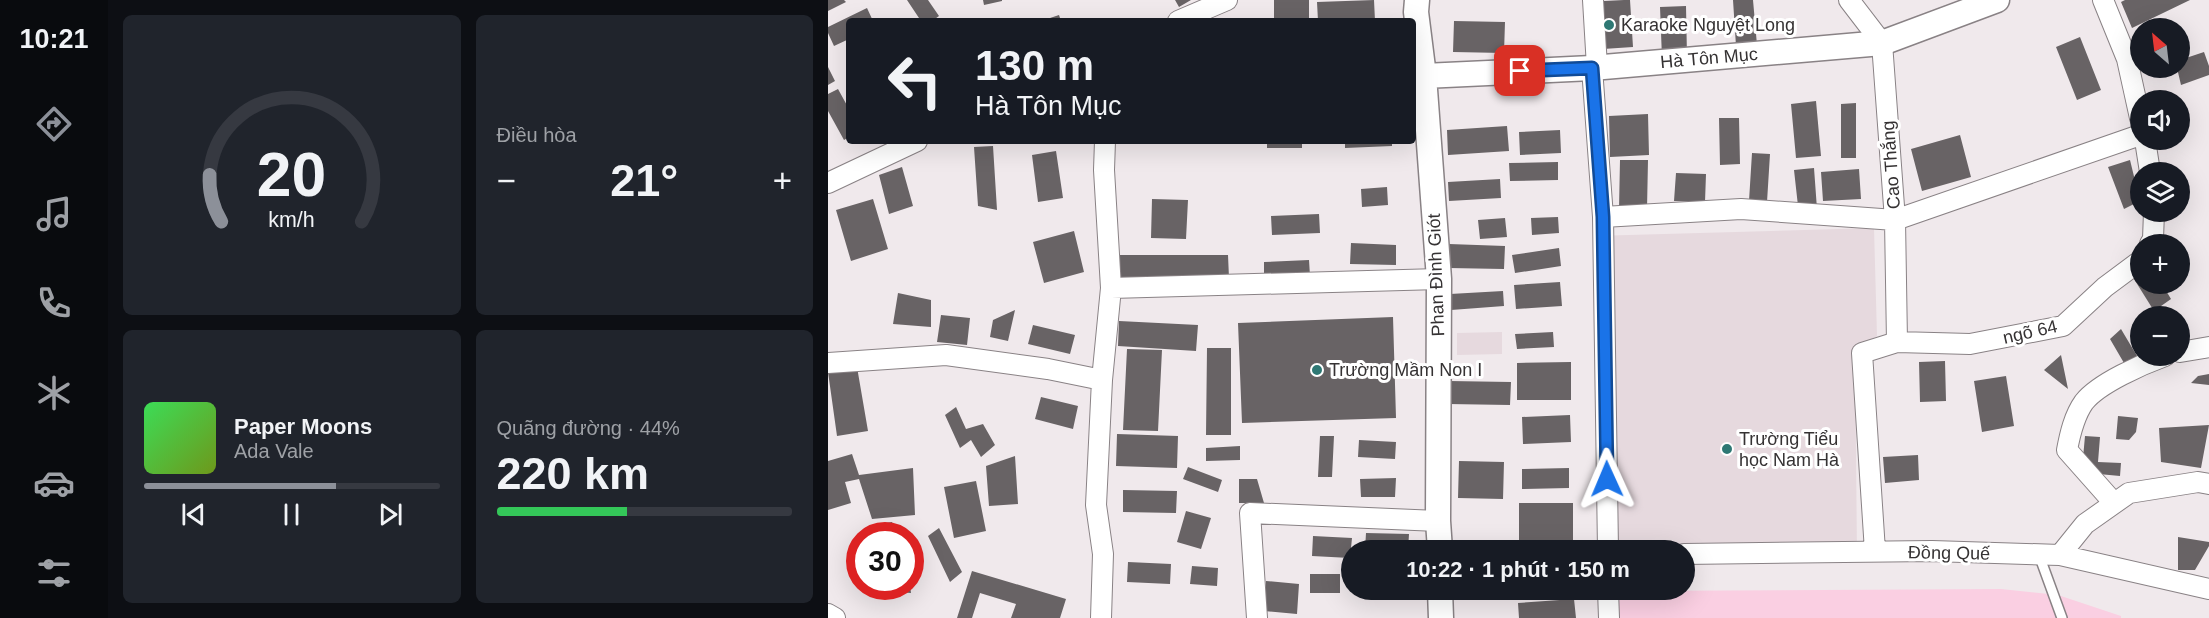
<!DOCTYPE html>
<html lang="vi">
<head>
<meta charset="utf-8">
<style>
	:root { --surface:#171b24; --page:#20242c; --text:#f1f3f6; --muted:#9ea1a6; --line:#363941; --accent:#8c9099 }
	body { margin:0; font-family:Arial,sans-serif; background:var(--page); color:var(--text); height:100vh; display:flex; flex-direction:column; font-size:22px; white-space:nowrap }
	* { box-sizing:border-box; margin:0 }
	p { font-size:20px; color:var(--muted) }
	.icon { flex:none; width:33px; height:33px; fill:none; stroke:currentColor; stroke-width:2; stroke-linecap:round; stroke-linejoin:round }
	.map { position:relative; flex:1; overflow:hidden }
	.panel { display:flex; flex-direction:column; gap:15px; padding:15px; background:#0d0f14; width:720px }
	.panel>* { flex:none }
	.banner { position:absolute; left:18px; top:18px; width:570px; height:126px; border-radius:6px; box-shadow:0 6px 24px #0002; background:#171b24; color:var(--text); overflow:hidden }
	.needle { width:39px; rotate:332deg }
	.controls { position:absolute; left:1302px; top:18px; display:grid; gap:12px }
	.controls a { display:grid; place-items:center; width:60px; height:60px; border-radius:50%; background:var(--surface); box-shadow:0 6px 24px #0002; font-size:30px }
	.speed { position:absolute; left:18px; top:522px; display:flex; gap:12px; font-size:30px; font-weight:700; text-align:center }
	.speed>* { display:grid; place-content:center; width:78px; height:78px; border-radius:50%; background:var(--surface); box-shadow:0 6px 24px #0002; line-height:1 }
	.speed .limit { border:9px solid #d22; background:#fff; color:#111 }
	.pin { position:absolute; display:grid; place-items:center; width:51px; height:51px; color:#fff; margin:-26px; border-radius:12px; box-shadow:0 3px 9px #0006 }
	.me { position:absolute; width:66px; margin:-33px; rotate:359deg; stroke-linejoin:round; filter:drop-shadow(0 0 4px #0008) }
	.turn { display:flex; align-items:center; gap:21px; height:126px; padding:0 30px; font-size:27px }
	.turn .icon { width:78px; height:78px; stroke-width:2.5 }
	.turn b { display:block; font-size:42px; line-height:51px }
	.big { font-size:45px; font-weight:800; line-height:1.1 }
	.panel .tile { flex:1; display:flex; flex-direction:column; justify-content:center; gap:9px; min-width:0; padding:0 21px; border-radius:9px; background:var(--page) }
	.panel .dial { align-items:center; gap:0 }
	.dial svg { height:156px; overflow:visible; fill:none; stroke:var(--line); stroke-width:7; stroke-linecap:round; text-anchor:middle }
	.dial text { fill:var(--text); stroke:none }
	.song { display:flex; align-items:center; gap:18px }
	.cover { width:72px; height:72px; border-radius:9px; background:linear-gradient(135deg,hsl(130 70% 55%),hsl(80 70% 35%)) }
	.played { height:6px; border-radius:3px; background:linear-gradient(90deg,var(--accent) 65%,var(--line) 65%) }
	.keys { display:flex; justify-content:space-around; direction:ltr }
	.heat { display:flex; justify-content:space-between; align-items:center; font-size:33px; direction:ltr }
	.charge { height:9px; border-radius:4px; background:linear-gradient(90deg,#34c759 44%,var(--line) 0) }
	.panel .tiles { flex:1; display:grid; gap:15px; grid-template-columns:repeat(2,1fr) }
	.trip { position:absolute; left:513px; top:540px; width:354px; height:60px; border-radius:30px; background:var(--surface); box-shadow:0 6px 24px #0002; font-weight:800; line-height:60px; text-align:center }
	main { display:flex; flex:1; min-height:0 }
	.dock { display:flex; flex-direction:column; width:108px; justify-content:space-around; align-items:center; background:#090b0e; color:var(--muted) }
	.dock .icon { width:42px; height:42px }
	.dock .on { color:var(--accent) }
	.dock b { font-size:27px; color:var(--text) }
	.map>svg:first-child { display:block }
</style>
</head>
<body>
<main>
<nav class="dock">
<b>10:21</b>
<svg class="icon on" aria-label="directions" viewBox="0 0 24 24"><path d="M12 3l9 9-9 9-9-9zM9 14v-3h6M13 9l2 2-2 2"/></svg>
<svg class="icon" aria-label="music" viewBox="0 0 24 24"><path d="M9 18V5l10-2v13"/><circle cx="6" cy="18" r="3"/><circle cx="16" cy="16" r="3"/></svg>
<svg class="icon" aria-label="phone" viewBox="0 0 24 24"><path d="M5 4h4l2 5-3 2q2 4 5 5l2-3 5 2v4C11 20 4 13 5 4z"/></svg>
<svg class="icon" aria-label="climate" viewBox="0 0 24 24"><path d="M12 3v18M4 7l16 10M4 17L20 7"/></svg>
<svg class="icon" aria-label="car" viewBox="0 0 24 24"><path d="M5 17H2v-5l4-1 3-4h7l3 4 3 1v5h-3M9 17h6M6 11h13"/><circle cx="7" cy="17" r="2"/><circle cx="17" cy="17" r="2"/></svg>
<svg class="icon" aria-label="filters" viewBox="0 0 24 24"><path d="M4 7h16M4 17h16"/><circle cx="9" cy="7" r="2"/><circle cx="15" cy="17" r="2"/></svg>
</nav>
<section class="panel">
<div class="tiles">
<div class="tile dial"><svg viewBox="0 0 100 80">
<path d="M14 69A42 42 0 1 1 86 69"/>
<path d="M14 69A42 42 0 0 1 8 45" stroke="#8c9099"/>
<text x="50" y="56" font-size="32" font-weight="700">20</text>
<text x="50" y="72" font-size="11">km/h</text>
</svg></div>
<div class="tile"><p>Điều hòa</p>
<div class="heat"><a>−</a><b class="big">21°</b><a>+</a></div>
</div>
<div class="tile">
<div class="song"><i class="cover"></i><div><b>Paper Moons</b><p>Ada Vale</p></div></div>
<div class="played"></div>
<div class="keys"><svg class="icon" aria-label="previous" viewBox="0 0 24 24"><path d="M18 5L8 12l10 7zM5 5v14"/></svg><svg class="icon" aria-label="pause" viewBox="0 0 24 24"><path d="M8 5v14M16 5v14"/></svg><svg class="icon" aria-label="next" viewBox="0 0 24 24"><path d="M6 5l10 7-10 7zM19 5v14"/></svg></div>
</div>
<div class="tile"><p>Quãng đường · 44%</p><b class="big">220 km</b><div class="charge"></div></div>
</div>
</section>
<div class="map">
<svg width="1381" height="618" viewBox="0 0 1381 618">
	<rect width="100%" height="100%" fill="#f0e9ec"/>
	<path fill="#e6d9de" d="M1046,228L1049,336L1027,349L1029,555L773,550L765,236Z
		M674,332V354L629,355V333Z"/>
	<path fill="#facfe2" d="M1173,589L1230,595L1293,616V618H785L786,591Z"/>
	<path fill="#686365" d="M0,0H16L18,2L0,11Z
		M79,0H100L111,16L104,21H93Z
		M155,0H174V1L156,5Z
		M347,0H363L351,7Z
		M446,0H481V21H446Z
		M546,0L547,21H490L489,2Z
		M796,0H802L805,47L760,50L757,2Z
		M905,0H925L929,45L908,46Z
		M1297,0H1362L1304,28L1293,2Z
		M858,6L859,57L834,58L832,7Z
		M39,8L45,21H21V39L6,46L0,33V27Z
		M231,15L233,21H213Z
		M626,21L677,22L676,53L625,52Z
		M1252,37L1273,90L1249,100L1228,47Z
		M1376,52L1381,66V75L1353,85L1349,68H1352V60Z
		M0,67L7,81L0,85Z
		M10,89L21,109V137L16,140L0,111V94Z
		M988,101L993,156L968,158L963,104Z
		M1028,103V158H1013V104Z
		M820,114L821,155L782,157L781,116Z
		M891,118H911L912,164L892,165Z
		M679,126L681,151L620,155L619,130Z
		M732,130L733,153L692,155L691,132Z
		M1132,135L1143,177L1094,191L1083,149Z
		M439,141H474V148H439Z
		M517,141H564V146L517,148Z
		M165,146L169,210L150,206L146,147Z
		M228,151L235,198L210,202L204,155Z
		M924,153L942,154L939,202L921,201Z
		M792,160H820L819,209H791Z
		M1302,160L1312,201L1296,209L1280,167Z
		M730,162V180L682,181L681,163Z
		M74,167L85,206L61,214L51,175Z
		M986,168L989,209L970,206L966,170Z
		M1031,169L1033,199L995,201L993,172Z
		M848,173L878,174L877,202L846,201Z
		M672,179L673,198L621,201L620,182Z
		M559,187L560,205L534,207L533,189Z
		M45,199L60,249L23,261L8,210Z
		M324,199L360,200L358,239L323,238Z
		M491,214L492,233L444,235L443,216Z
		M730,217L731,233L704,235L703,218Z
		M677,218L679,237L652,239L650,220Z
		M246,231L256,272L216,283L205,242Z
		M523,243L568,245V265L522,264Z
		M621,244L677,246L676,269L621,268Z
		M731,248L733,266L687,273L684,255Z
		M291,255H400L401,278L291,279Z
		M481,260L482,276L436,278V262Z
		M1312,276V284H1334L1343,299L1326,311L1306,279Z
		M732,282L734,306L688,309L686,285Z
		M675,291L676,306L623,310L622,294Z
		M70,293L103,300V327L65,324Z
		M187,310L180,341L162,337L165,320Z
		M113,315L142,318L139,345L109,342Z
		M565,317L568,418L414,423L410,323Z
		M291,321L370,325L368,351L290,346Z
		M205,325L247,335L242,354L200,344Z
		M1293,329L1309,356L1296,363L1282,339Z
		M725,332L726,347L689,349L687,334Z
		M379,348H403V435H378Z
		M299,349L334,350L330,431L295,430Z
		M1233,355L1240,389L1216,370Z
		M1117,361L1118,401L1092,402L1091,362Z
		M743,362V400H689V363Z
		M29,367L40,431L9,436L0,372Z
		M1381,374V385L1363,383L1370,376Z
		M1178,376L1186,426L1154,432L1146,381Z
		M621,381L683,382L682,405L620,404Z
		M213,397L250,406L245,429L207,419Z
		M128,407L138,429L155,424L167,445L153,457L143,440L132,448L117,415Z
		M742,415L743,442L695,444L694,417Z
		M1290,416L1310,418L1308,432L1301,440L1288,439Z
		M1381,425L1373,468L1333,462L1331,428Z
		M289,434L350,436L349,468L288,466Z
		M492,436H506L504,477H490Z
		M1257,436L1272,437L1270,462L1293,463L1292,476L1260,473L1255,458Z
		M531,440L568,442L567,459L530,457Z
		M412,446V460L378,461V448Z
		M24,454L31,475L85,468L87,515L44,519L31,479L17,482L23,503L0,510V461Z
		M1090,455L1091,480L1057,483L1055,457Z
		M187,456L190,504L161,506L158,466Z
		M631,461L676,462L675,499L630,498Z
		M360,467L394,480L390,492L355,479Z
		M741,468V488L694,489V469Z
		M568,478L567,497H533L532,479Z
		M411,479H429L436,503H411Z
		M148,481L158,531L126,538L116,487Z
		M295,490L349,491L348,513L295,512Z
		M691,503H745V550H691Z
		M358,511L383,518L373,549L349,542Z
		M64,522L69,536H46L44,525Z
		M111,528L134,572L122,582L100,536Z
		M538,533L581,534L580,550H537Z
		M485,536L524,538L522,558L484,556Z
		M1350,537L1381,542V546L1367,570H1350Z
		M300,562L343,564L342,584L299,582Z
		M364,566L390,568L389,586L362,584Z
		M144,571L238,599L232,618H183L188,604L152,593L144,618H129Z
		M482,574H512V593H482Z
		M438,581L471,584L469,614L436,611Z
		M59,586H82L83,593L59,591Z
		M528,590H545V592H529Z
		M746,599L748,618H691L690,603Z"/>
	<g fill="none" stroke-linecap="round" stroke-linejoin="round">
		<defs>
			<path id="service" d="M1211,555L1234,618"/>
			<path id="minor" d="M765,0L769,67
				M1021,0L1054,43L1067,220L1069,342
				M1275,0L1299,59L1312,118
				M350,21L399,0
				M764,68L775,217L780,550
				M1317,140L1322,172
				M0,183L89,141
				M775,217L913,209L1067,220L1312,135
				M1322,244L1325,239L1326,212
				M283,288L611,279
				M1352,352L1381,347
				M0,363L118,355L220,369L274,380
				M1286,503L1239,450C1242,434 1246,416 1256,402C1271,383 1315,364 1337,356
				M1047,551L1034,353L1069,342L1142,344L1235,326L1277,287L1312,261
				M856,554L1104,551L1232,555L1381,589
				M1232,555L1257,524L1301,493L1370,482L1381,484
				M780,590L781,618
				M0,614L7,618
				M273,618L275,554L268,505L274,380L283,288L276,170L277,141
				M429,618L422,513L610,521"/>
			<path id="tertiary" d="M589,0L588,12L596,76L611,279L610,521L612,550
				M596,76L764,68L1054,43L1169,0
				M612,590L613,618"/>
		</defs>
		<use href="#service" stroke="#898285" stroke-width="12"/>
		<use href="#minor" stroke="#898285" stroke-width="22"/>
		<use href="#tertiary" stroke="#898285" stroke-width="27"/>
		<use href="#service" stroke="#fff" stroke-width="9"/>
		<use href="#minor" stroke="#fff" stroke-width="20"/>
		<use href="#tertiary" stroke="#fff" stroke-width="24"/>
	</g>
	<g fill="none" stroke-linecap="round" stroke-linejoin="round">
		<defs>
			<path id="route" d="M692,71L764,68L775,217L779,479"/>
		</defs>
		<use href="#route" stroke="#114b97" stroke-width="15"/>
		<use href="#route" stroke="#1a73e8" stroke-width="10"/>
	</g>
	<g fill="#2e7874" stroke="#fff" stroke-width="2">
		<circle cx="781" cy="25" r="6"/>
		<circle cx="489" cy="370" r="6"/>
		<circle cx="899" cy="449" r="6"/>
	</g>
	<g text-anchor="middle" stroke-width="6" stroke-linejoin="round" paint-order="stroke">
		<g font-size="18" fill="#353233" stroke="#fff" text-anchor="start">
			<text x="793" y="31">Karaoke Nguyệt Long</text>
			<text x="501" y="376">Trường Mầm Non I</text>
			<text x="911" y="445">Trường Tiểu<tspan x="911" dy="21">học Nam Hà</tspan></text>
		</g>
		<g font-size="18" fill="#353233" stroke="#fff">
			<text transform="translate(881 58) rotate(-5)" y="6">Hà Tôn Mục</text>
			<text transform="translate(1063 165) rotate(-94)" y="6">Cao Thắng</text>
			<text transform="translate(608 275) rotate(-92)" y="6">Phan Đình Giót</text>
			<text transform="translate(1202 332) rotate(-13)" y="6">ngõ 64</text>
			<text transform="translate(1121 553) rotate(1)" y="6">Đồng Quế</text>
		</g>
	</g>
</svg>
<div class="controls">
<a><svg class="needle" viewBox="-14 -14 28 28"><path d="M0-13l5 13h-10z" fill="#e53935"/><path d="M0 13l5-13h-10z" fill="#9ea1a6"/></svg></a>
<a><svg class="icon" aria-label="sound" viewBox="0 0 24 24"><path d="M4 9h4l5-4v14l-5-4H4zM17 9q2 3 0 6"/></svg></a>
<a><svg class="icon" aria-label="layers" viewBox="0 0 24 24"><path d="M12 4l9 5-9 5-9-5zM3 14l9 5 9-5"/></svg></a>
<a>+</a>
<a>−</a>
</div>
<div class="speed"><div class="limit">30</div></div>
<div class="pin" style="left:692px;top:71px;background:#d93025"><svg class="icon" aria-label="arrive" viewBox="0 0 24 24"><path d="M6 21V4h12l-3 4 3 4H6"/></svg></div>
<svg class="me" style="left:779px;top:479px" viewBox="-20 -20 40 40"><path d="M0-17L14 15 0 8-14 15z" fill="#1a73e8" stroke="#fff" stroke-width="4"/></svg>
<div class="trip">10:22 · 1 phút · 150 m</div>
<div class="banner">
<div class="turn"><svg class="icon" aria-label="left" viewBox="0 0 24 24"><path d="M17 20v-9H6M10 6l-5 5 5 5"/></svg><div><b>130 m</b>Hà Tôn Mục</div></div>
</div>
</div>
</main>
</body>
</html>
